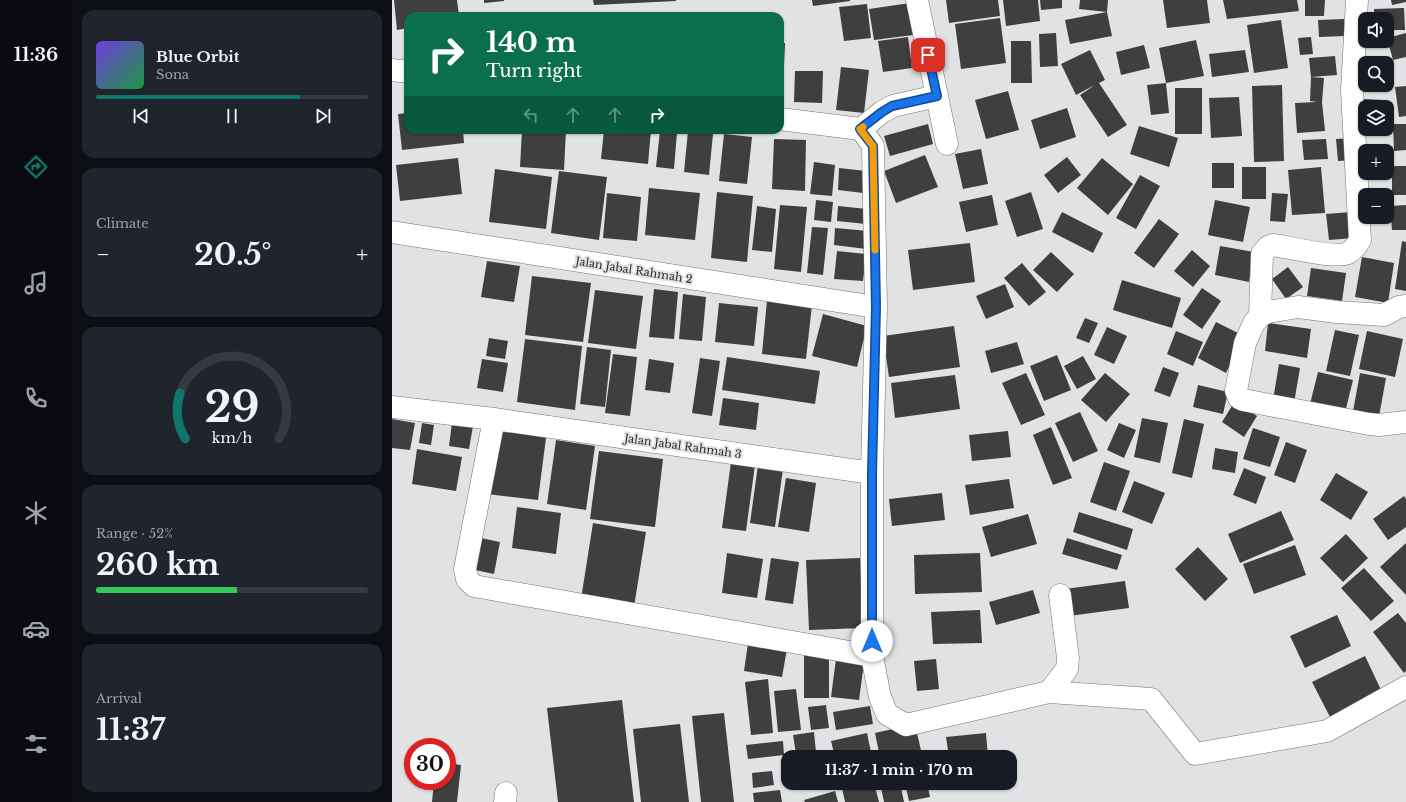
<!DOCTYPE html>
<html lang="en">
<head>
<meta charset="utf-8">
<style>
	:root { --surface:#171b24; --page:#20242c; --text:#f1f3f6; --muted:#9ea1a6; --line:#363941; --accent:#0f766e }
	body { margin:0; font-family:"Libre Baskerville",serif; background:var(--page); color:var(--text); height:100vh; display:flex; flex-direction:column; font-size:15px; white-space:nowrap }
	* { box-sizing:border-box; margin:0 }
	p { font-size:13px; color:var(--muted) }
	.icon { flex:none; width:22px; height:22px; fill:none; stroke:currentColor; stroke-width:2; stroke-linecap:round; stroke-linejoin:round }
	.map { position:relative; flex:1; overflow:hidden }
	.sheet { display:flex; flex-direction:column; gap:10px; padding:10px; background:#0d0f14; width:320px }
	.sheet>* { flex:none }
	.guide { position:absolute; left:12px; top:12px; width:380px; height:122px; border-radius:12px; box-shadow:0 1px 3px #0004; background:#0b6e4f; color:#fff; overflow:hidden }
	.controls { position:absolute; left:966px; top:12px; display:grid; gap:8px }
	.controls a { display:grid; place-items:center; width:36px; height:36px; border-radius:8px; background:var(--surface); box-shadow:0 1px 3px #0004; font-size:20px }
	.speed { position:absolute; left:12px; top:738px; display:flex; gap:8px; font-size:20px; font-weight:700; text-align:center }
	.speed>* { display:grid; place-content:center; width:52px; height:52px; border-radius:50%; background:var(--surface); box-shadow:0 1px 3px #0004; line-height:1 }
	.speed .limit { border:6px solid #d22; background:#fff; color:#111 }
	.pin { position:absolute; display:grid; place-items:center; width:34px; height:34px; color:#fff; margin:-17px; border-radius:8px; box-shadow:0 2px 6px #0006 }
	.me { position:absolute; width:44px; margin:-22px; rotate:0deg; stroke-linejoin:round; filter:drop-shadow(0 0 3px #0008) }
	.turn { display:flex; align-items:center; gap:14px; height:84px; padding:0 16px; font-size:18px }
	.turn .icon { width:52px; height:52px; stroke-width:2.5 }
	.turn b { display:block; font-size:28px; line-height:34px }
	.lanes { display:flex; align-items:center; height:38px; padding:0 16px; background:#0003; justify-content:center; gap:20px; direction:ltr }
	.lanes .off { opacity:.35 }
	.big { font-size:30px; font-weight:800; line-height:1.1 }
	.sheet .card { flex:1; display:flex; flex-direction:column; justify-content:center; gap:6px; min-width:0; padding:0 14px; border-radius:12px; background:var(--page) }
	.sheet .dial { align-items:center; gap:0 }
	.dial svg { height:104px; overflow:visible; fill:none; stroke:var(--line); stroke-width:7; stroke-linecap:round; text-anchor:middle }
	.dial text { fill:var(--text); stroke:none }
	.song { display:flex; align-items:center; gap:12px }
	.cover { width:48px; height:48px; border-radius:6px; background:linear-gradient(135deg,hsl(260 70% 55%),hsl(140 70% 35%)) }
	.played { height:4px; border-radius:2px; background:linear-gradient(90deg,var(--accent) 75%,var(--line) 75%) }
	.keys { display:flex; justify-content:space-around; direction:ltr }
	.heat { display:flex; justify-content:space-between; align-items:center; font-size:22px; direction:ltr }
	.charge { height:6px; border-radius:3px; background:linear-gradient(90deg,#34c759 52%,var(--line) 0) }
	.trip { position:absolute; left:389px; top:750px; width:236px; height:40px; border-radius:12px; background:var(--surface); box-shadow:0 1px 3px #0004; font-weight:800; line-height:40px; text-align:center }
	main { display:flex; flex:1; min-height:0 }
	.menu { display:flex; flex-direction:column; width:72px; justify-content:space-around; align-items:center; background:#090b0e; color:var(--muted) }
	.menu .icon { width:28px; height:28px }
	.menu .on { color:var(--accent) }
	.menu b { font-size:18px; color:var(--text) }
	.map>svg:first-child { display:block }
</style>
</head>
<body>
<main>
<nav class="menu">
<b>11:36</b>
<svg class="icon on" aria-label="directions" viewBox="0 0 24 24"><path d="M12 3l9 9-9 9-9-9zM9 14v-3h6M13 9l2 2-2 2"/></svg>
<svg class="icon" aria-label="music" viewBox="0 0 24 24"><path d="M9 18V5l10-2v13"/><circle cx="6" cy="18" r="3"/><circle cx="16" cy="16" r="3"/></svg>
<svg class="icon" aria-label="phone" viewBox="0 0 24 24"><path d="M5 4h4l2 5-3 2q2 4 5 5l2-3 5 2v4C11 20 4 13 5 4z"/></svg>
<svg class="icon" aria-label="climate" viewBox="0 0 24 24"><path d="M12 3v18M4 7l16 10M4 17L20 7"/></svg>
<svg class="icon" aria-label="car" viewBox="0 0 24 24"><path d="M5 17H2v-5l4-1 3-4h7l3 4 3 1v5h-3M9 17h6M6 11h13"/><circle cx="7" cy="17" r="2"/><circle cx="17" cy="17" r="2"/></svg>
<svg class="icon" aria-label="filters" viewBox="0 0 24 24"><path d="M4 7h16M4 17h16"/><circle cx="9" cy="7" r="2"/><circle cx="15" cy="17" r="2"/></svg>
</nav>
<section class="sheet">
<div class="card">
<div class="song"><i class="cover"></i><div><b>Blue Orbit</b><p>Sona</p></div></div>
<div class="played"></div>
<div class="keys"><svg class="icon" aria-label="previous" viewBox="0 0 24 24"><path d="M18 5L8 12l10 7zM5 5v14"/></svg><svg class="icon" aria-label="pause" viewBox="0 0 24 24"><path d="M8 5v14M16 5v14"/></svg><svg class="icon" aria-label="next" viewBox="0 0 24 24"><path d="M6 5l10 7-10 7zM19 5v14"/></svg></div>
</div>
<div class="card"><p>Climate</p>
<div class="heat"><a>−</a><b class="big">20.5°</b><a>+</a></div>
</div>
<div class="card dial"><svg viewBox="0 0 100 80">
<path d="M14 69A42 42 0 1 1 86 69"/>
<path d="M14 69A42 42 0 0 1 10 34" stroke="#0f766e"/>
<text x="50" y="56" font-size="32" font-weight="700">29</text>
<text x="50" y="72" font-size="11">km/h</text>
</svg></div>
<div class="card"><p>Range · 52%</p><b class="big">260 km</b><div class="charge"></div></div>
<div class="card"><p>Arrival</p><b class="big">11:37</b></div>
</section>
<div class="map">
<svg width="1014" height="802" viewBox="0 0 1014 802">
	<rect width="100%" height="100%" fill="#e1e2e3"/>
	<path fill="#403f3f" d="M2,0H65L67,16H16V28L5,30Z
		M92,0H112V1L92,3Z
		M201,0H284V1L202,5Z
		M420,0H458V1L421,6Z
		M554,0H606L608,16L557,23Z
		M611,0H646L648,21L614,26Z
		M648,0H670V8L649,10Z
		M688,0H716L715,12L687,9Z
		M771,0H815L818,23L775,28Z
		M831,0H905L907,11L835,19Z
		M913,0H933L932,16H913Z
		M999,0H1014V2L1000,5Z
		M525,2L529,34L482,40L477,9Z
		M475,4L479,38L452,41L447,7Z
		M1012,8L1013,30H995V19H982V9Z
		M715,12L720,36L678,44L673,20Z
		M608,18L614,63L569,69L563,24Z
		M952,19L953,36L927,37L926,20Z
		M889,20L896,68L862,73L855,25Z
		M664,33L666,66L648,67L647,34Z
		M1014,33V57L1001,60L995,38Z
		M516,37L520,68L491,72L486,41Z
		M919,37L921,54L908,55L906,38Z
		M804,40L812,76L774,83L767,48Z
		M619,41H639L640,83H619Z
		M388,43H393L390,108H388Z
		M752,45L758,68L729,75L724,52Z
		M698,50L713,80L707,83L735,125L716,137L688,95L703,85L684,95L669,64Z
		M853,50L857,72L820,77L817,54Z
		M943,56L945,75L919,77L917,58Z
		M449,67L477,70L472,113L444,110Z
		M403,71H431L430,103L402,102Z
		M919,77L932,78L930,102L933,131L905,133L903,103L925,102L918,101Z
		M774,83L777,113L759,115L755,85Z
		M890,85L892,161L862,162L860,86Z
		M1014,86V116L1007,117L1003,87Z
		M783,88H810V134H783Z
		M616,91L627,130L594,139L583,100Z
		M847,97L850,136L819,138L817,98Z
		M972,99L991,100V107H972Z
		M675,108L684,137L648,149L639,120Z
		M16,113V130H71L72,143L10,150L6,114Z
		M536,124L541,144L498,156L492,136Z
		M1001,124H1014V150L1002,151Z
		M747,126L786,138L777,167L738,154Z
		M130,130H174L172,170L128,167Z
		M212,130H259L256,164L209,159Z
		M268,131L285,132L282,169L264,167Z
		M296,131L321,134L317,175L292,172Z
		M332,134L360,137L355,184L327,181Z
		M961,138L963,160L946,161L944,139Z
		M382,139L414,140L413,191L380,189Z
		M934,139L936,159L912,160L910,140Z
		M589,149L596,184L571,189L563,154Z
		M533,155L546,187L504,203L492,171Z
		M675,157L689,175L666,193L652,175Z
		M66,158L70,194L8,201L4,165Z
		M710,158L741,184L716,215L685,188Z
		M422,162L443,165L440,196L418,194Z
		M820,163H842V188H820Z
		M1000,166H1014V195H1000Z
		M850,167H874V199H850Z
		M929,167L933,213L900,215L896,170Z
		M447,168L474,171L471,193L446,190Z
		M103,169L160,177L154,229L97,222Z
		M167,171L215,177L207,240L159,233Z
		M748,175L768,186L744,229L724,218Z
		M257,188L308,193L303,240L253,235Z
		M325,192L361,196L355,262L319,258Z
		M639,192L651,229L625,237L613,201Z
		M215,193L249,197L245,241L211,238Z
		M880,193L896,194L893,222L878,221Z
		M600,195L606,225L574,232L567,202Z
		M424,200L441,202L439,222L422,220Z
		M823,200L858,207L851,242L816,235Z
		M388,205L415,207L409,272L382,269Z
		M1014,205V230H1000L998,206Z
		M365,206L384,209L380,252L360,250Z
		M446,206L475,209L474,224L445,221Z
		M670,212L711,233L701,253L660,232Z
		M959,212L962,238L937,240L934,214Z
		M767,219L787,234L762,268L742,253Z
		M420,227L436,228L431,275L415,273Z
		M443,228L476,231L474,249L442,245Z
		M1010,241L1014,242V291L1003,289Z
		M578,243L583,282L521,290L516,250Z
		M828,246L862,252L857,282L823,275Z
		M800,250L818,266L801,287L782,271Z
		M445,251L474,254L471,281L442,279Z
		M659,252L682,274L665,292L641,270Z
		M970,257L1002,263L996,303L963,297Z
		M95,261L128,266L122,302L89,297Z
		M630,263L654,292L637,306L612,278Z
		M896,267L911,287L894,299L880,279Z
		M919,268L954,273L950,301L915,296Z
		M140,276L199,283L191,342L133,335Z
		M730,280L789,298L780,328L721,310Z
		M613,284L622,307L594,319L584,296Z
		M810,288L829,301L810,329L791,315Z
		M262,289L286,292L282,339L257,337Z
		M203,290L251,296L244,349L196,343Z
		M291,294L314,297L310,341L287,339Z
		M375,300L420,305L414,359L370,354Z
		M327,303L366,307L362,346L323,342Z
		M431,314L475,326L465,367L420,356Z
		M693,318L706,323L697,343L684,338Z
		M824,322L852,336L834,373L806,358Z
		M876,323L919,329L915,358L873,351Z
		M562,326L568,367L497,377L491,336Z
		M715,327L735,336L722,364L702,355Z
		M943,330L967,335L958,376L934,371Z
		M784,331L811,342L801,366L775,354Z
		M975,331L1011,339L1003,377L967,369Z
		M97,338L116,341L113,359L94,356Z
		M133,339L190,346L183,410L125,402Z
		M625,342L632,364L599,373L593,351Z
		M195,347L219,350L213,407L188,404Z
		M221,354L245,357L238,416L213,413Z
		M665,355L679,390L652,401L638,366Z
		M691,356L704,379L685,389L672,366Z
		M335,357L428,371L423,404L330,390Z
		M308,358L328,361L320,416L300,413Z
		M90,359L116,363L111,392L85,388Z
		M257,359L282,363L278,393L253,390Z
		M887,364L908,368L902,403L881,400Z
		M771,367L787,373L778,397L762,391Z
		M926,372L961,380L952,417L917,408Z
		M634,373L653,415L629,425L610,383Z
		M713,373L738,394L714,422L689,400Z
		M968,373L994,378L986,422L960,417Z
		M563,375L568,409L503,418L499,383Z
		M806,385L836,392L831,414L801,407Z
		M331,398L367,403L364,430L327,425Z
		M843,401L865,416L852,437L830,422Z
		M688,412L706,451L681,462L663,423Z
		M750,418L776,423L768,463L742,457Z
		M0,419L23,423L18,450L0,448Z
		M792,419L812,424L800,478L780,473Z
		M30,423L42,425L39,445L27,443Z
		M60,423L81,426L77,449L57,446Z
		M102,423L155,430L146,500L94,494Z
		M727,423L744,430L732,458L715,450Z
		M659,427L680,478L661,485L641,435Z
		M861,428L888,437L878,467L851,459Z
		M616,431L619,457L580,461L577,435Z
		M164,440L203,446L194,510L155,504Z
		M894,442L915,450L903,483L882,475Z
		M823,448L846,452L843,473L820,469Z
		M25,449L70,457L64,491L20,484Z
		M207,451L271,459L263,527L198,519Z
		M339,462L363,465L354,531L330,528Z
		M712,462L738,471L724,511L698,502Z
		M366,465L391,469L383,527L358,523Z
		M852,468L874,477L864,504L841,495Z
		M944,473L976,492L959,520L928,500Z
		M394,478L424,483L417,532L386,527Z
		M617,479L622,508L578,515L573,485Z
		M742,481L773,493L760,524L730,512Z
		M550,493L553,520L500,526L497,499Z
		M1012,496L1014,499V527L996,540L981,519Z
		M125,507L169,513L164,554L120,548Z
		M889,511L902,540L848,563L836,534Z
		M687,512L741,529L735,550L681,532Z
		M636,514L645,544L599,557L590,527Z
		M201,523L254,532L242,607L189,599Z
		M954,534L976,558L951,582L928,558Z
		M89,538L108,542L102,574L83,570Z
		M675,538L730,555L725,570L670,554Z
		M1014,543V595L988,567Z
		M903,545L914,575L862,594L851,564Z
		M806,547L836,579L813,601L783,569Z
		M335,553L371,559L365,598L330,593Z
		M588,553L590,592L523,594L522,555Z
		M379,558L407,562L401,604L373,600Z
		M468,558L471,628L417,630L414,560Z
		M972,568L1002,601L979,621L949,588Z
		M733,581L737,608L677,616L673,589Z
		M641,590L648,613L604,625L597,602Z
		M588,610L590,643L541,644L539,612Z
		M1006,613L1014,623V671L1012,673L981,632Z
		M945,615L959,646L913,668L898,636Z
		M356,643L395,649L390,677L352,671Z
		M412,655H437V698H412Z
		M973,656L990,692L938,717L920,682Z
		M444,659L472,663L467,700L439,697Z
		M544,659L547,689L525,691L522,661Z
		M376,679L381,733L359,735L353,682Z
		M404,689L409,730L386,732L382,691Z
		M230,700L242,802H166L155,708Z
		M434,705L437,728L419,730L416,707Z
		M478,706L481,724L444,730L441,712Z
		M332,713L342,802H309L300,716Z
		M288,724L297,802H249L241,729Z
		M523,724L530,755L522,757H488L483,733Z
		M422,732L424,752L404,754L401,735Z
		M475,733L480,757H443L439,741Z
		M594,733L596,757H557L554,737Z
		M391,741L392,755L356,759L354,745Z
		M396,760V783L407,784L395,785L392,761Z
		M55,763L69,765L65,802H40L42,781H55Z
		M380,771L382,785L361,788L360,773Z
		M449,783H482L487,802H453Z
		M488,783H508L512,802H492Z
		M513,783H535L538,797L517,801Z
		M388,790L390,802H362L361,793Z
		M443,791L446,802H413L412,800Z"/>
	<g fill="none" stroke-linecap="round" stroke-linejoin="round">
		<defs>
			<path id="minor" d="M525,0L555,144
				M0,70L16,72
				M388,119L469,129
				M469,129L481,146L484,307L480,473V656L488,697L495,714L514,725L657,692L759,699L803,754L935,731L1014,687
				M469,129L490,112L501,106L545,96
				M0,232L484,307
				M1014,306L1007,307L992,315L945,312L906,307L876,312L868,316L862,323L853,343L844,391L847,398L851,400L977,424L987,425L1014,422
				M868,316L870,254L876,247L881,245C897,247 943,259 956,253C962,250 965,245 968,240L960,90L965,0
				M0,407L102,419L73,569L75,579L82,586L480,656
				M102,419L480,473
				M657,692L675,669L676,658L668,595
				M113,802L114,793"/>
		</defs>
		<use href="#minor" stroke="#737374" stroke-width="23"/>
		<use href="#minor" stroke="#fff" stroke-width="22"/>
	</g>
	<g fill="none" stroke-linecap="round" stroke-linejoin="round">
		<defs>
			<path id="route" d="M480,641V473L484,307L481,146L468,129L490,112L500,106L545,96L536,55"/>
		</defs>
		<use href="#route" stroke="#114b97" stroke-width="10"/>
		<use href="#route" stroke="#1a73e8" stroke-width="7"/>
		<path stroke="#f59e0b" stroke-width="7" d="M471,127L468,129L481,146L483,250"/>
	</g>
	<g text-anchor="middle" stroke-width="4" stroke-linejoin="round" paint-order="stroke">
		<g font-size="11" fill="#292929" stroke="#e1e2e3">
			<text transform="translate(242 270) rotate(9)" y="4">Jalan Jabal Rahmah 2</text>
			<text transform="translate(291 446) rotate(8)" y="4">Jalan Jabal Rahmah 3</text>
		</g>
	</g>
</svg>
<div class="controls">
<a><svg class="icon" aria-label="sound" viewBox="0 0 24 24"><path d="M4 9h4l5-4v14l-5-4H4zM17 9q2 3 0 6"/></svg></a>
<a><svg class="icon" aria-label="search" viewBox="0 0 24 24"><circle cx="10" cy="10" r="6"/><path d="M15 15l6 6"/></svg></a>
<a><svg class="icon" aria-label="layers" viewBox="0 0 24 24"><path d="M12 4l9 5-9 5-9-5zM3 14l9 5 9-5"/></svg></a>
<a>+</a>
<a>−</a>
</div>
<div class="speed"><div class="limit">30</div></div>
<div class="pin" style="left:536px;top:55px;background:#d93025"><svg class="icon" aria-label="arrive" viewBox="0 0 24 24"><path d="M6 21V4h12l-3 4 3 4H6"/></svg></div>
<svg class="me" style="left:480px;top:641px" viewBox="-20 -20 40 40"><circle r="19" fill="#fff"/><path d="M0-13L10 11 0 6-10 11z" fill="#1a73e8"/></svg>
<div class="trip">11:37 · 1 min · 170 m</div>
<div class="guide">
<div class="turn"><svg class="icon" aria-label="right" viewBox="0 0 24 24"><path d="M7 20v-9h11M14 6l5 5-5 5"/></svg><div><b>140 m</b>Turn right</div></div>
<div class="lanes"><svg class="icon off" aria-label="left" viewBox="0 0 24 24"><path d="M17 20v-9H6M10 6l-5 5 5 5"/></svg><svg class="icon off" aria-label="ahead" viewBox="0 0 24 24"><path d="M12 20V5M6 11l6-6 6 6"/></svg><svg class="icon off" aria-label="ahead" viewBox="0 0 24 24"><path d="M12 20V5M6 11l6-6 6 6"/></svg><svg class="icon" aria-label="right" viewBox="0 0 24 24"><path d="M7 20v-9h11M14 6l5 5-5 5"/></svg></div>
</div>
</div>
</main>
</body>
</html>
